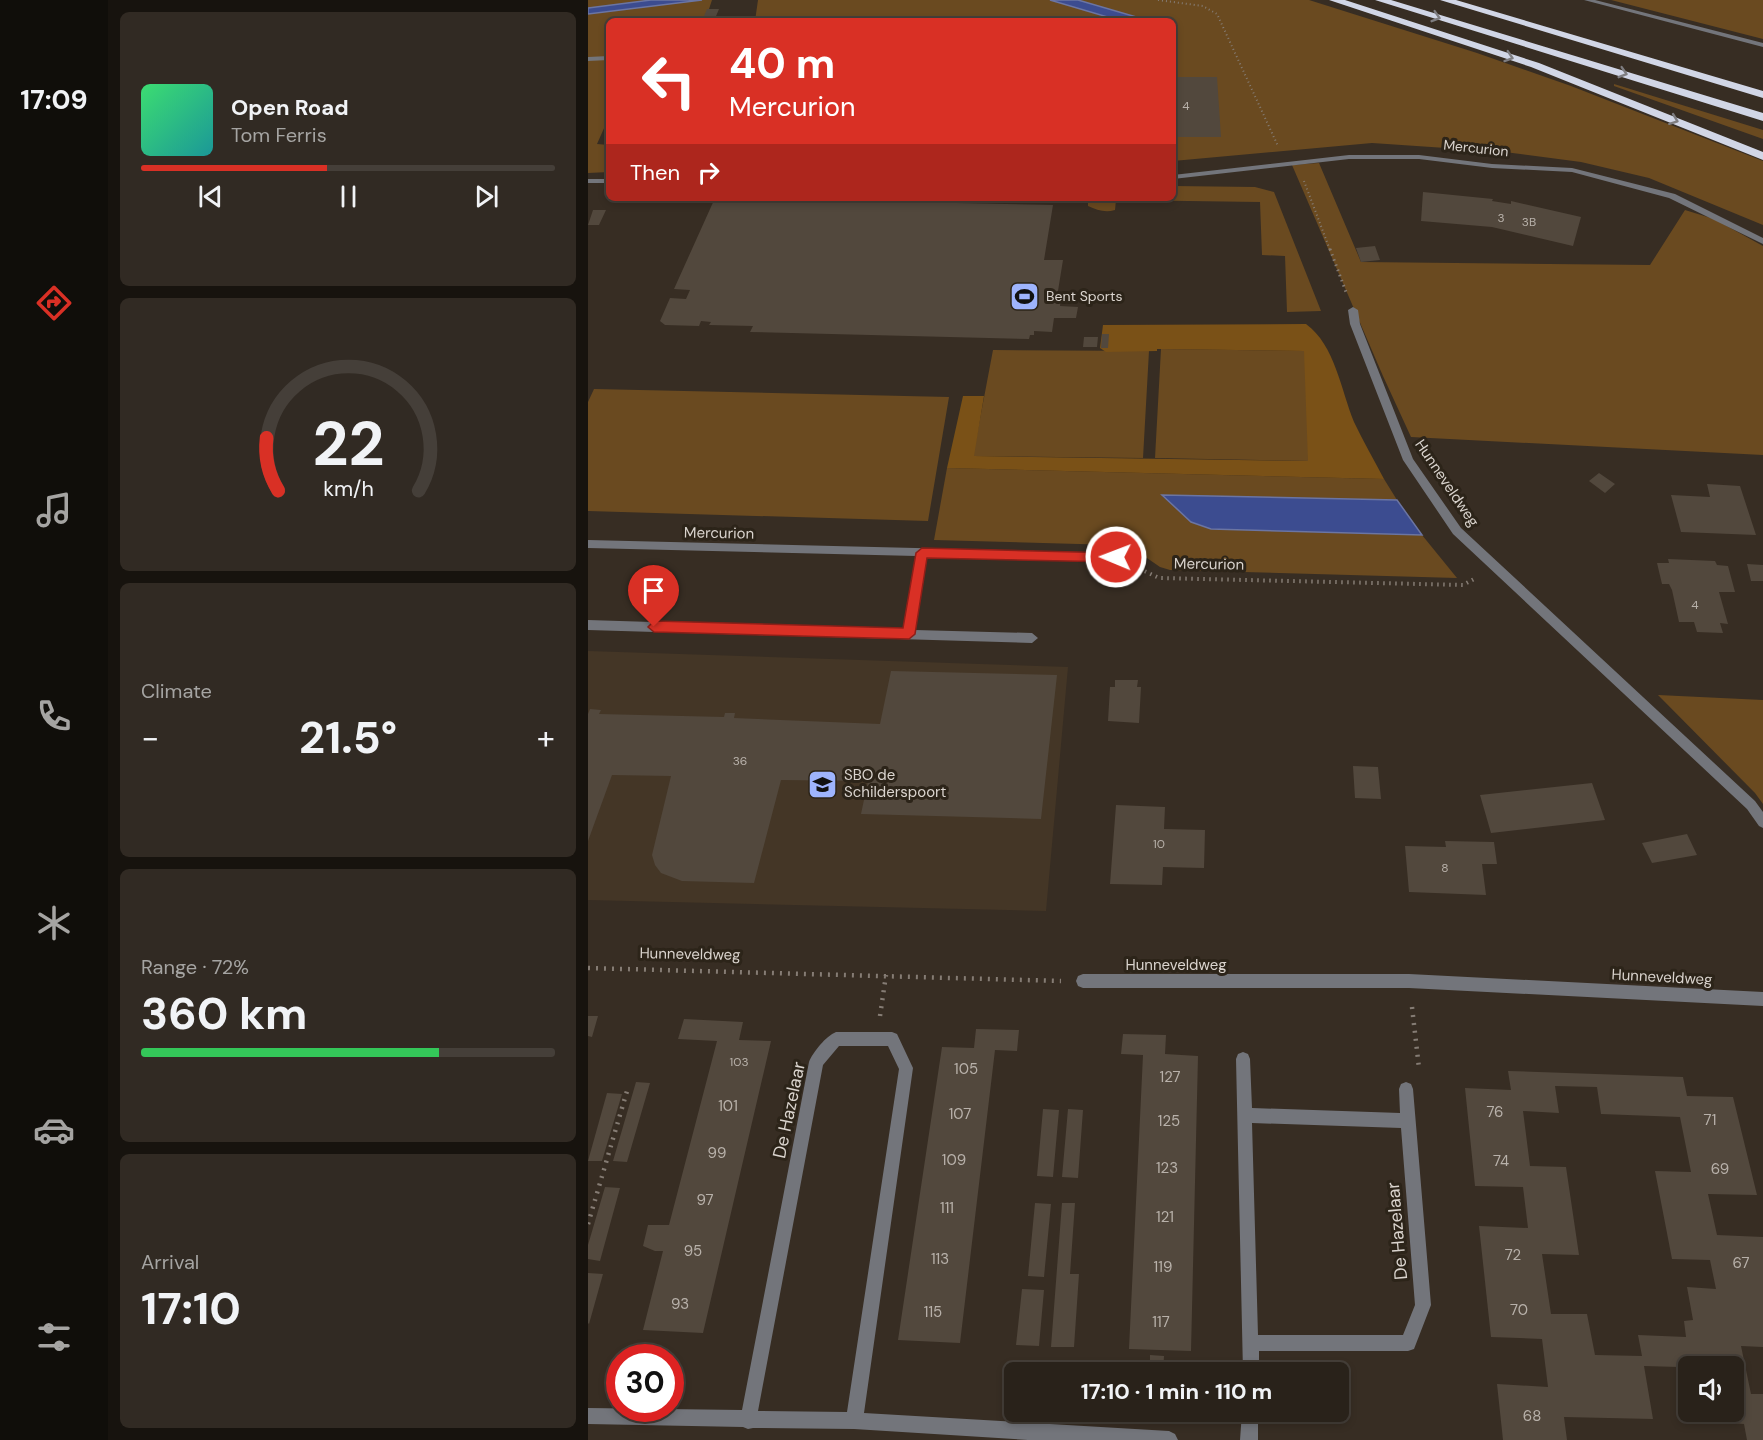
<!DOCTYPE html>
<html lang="en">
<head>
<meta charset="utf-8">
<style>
	:root { --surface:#29221a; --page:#312a23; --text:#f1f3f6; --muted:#a5a4a2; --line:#453f39; --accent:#d93025 }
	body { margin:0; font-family:"DM Sans",sans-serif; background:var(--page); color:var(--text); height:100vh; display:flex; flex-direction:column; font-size:22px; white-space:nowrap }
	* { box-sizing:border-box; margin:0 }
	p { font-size:20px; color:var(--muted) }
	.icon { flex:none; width:33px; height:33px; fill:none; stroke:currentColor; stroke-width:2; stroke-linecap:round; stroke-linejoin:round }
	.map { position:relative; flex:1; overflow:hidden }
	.panel { display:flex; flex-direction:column; gap:12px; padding:12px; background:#17130e; width:480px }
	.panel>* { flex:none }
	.banner { position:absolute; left:18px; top:18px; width:570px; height:183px; border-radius:9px; box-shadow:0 3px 9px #0003,0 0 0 2px var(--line); background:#d93025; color:#fff; overflow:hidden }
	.fabs { position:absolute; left:1090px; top:1356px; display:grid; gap:12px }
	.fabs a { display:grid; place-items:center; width:66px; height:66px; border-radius:9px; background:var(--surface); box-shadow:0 3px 9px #0003,0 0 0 2px var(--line); font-size:30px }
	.speed { position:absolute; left:18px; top:1344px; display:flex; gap:12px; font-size:30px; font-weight:700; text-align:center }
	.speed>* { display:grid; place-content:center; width:78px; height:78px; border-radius:50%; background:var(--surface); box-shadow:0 3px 9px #0003,0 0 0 2px var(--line); line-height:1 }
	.speed .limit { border:9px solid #d22; background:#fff; color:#111 }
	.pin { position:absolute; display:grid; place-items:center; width:51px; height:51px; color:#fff; margin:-62px -26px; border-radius:50% 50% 50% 0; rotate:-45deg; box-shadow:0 0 6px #0007 }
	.pin .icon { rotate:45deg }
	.me { position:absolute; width:66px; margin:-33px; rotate:271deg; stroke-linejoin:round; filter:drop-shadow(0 0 4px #0008) }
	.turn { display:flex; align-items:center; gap:21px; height:126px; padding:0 24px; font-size:27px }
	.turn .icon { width:78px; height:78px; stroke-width:2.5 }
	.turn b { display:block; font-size:42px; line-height:51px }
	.then { display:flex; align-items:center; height:57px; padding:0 24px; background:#0003; gap:12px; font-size:22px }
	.big { font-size:45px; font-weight:700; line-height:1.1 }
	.panel .widget { flex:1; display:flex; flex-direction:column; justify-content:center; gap:9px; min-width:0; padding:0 21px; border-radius:9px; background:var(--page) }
	.panel .dial { align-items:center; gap:0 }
	.dial svg { height:156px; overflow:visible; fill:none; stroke:var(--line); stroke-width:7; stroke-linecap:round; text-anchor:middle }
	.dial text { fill:var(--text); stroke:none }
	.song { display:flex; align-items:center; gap:18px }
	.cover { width:72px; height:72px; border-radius:9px; background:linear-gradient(135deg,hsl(140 70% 55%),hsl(180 70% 35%)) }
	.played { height:6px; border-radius:3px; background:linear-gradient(90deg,var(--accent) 45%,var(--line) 45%) }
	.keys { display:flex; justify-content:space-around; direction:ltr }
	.heat { display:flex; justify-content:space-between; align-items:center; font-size:33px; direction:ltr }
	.charge { height:9px; border-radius:4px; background:linear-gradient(90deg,#34c759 72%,var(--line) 0) }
	.trip { position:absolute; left:416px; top:1362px; width:345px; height:60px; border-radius:9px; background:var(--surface); box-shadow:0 3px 9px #0003,0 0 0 2px var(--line); font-weight:700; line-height:60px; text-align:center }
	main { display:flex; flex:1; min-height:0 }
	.menu { display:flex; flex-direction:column; width:108px; justify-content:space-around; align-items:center; background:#100e0a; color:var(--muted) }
	.menu .icon { width:42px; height:42px }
	.menu .on { color:var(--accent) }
	.menu b { font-size:27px; color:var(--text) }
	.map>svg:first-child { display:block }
</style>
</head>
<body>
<main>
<nav class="menu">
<b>17:09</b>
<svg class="icon on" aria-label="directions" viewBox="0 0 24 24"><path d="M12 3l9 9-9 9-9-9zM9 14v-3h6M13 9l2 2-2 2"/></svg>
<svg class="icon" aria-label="music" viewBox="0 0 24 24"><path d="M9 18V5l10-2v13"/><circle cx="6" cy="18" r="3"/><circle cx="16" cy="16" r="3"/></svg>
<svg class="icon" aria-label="phone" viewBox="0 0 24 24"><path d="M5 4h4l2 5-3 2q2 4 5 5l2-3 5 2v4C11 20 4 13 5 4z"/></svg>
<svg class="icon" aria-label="climate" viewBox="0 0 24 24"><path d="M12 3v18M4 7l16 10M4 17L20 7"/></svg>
<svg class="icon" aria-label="car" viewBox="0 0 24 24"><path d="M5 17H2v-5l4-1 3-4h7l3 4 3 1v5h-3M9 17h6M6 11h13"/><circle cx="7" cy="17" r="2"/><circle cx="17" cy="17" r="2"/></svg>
<svg class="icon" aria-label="filters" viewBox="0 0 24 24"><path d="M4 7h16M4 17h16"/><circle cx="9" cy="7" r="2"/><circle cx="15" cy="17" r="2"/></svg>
</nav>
<section class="panel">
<div class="widget">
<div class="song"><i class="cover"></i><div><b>Open Road</b><p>Tom Ferris</p></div></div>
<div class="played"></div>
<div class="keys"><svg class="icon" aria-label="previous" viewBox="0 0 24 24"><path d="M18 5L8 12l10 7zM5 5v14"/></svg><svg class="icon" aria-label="pause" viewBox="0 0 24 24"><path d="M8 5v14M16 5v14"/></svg><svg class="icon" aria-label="next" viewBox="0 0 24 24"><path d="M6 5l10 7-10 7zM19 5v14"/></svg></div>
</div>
<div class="widget dial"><svg viewBox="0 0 100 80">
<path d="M14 69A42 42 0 1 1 86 69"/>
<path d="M14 69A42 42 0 0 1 8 42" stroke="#d93025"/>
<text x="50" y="56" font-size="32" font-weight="700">22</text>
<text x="50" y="72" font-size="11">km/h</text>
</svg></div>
<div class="widget"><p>Climate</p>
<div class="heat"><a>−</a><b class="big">21.5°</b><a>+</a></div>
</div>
<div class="widget"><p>Range · 72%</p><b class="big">360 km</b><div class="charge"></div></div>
<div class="widget"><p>Arrival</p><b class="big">17:10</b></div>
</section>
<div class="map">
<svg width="1175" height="1440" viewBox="0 0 1175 1440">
	<rect width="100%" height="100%" fill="#372d23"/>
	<path fill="#443626" d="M0,651L480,667L458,911L0,900Z"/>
	<path fill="#6a4a20" d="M0,0H124L117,21H21V117L9,144L21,145V172L0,173Z
		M170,0H721L889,53L983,86L1175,161V225L1061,178L993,162L917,152L784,143L585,161V21H167Z
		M1023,0H1175V39Z
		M1026,84L1175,130V139L1026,86Z
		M731,163L773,262L1062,265L1097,210L1126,219L1175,246V455L823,437L795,376L704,165Z
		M585,186L667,187L686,192L733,311L699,312L697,256L674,255L672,202L528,200L527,210C517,213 509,210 500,206V198H585Z
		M573,349L717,351L721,461L567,458Z
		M405,350L561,351L555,458L385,456Z
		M6,389L361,397L340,521L0,511V402Z
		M359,468L796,479L809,500L574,496L603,522L623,529L834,535L869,578L582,570L572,567L543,547L527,545L346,540Z
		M1070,695L1175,700V804L1167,793Z"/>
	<path fill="#7a5117" d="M718,324C747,345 753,390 766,422C775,441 786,460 796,479L359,468L375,396H396L386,456L720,461L716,351L573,349H569V351L518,352L512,348L515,325Z"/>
	<path fill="#3c4c90" stroke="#6b75a3" stroke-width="1.5" d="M63,0H114L0,14V8Z
		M462,0H490L562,21H533Z
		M574,495L809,500L834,535L623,529L603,522Z"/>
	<path fill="#52483d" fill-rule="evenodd" d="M119,9H131L126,21H114Z
		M585,77H629L633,137H585Z
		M835,192L905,199L904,201L923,204V201L993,217L985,246L904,227L833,221Z
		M127,198L465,205L456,260H475L469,297H473L472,306L490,307L488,318H466L464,332L446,331V335H442L441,339L162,332L165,326L121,325L123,322L113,321L111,326L77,325L72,321L82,298L98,299L102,290L86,289Z
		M5,210H18L11,225H0Z
		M787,246L792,260L773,262L768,248Z
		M514,334H521L520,348H513Z
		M496,337H510L509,347H495Z
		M1011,473L1027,484L1017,493L1001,481Z
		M1119,484L1152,486L1168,535L1093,532L1083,495L1122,497Z
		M1080,559L1127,561L1129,565L1140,566L1147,592H1131L1140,624L1132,623L1135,633L1109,632L1106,622H1091L1084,590L1081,584H1074L1069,563H1081Z
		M1159,564L1175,565V581H1163Z
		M303,671L469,675L453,819L273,814L280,781L193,780L166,883L94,881L73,873L67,865L64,855L83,776L24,775L0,841V714L2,709L13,710L11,714L136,717L137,713H147L146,718L292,724Z
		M527,680H550L549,687H553L551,723L520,721L522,687H527Z
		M765,766L790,767L793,799L767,798Z
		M1004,783L1017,820L903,833L892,795Z
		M528,805L577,807L576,829L617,830L616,868L575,867L574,885L522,884Z
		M1099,834L1109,855L1064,863L1054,843Z
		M857,841L906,842L909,864H894L898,895L821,892L817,846L858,847Z
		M0,1016H10L4,1037L0,1036Z
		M96,1019L155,1022L151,1040L183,1041L115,1333L55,1330L75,1251H67L55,1246L60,1225H81L129,1041L90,1039Z
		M388,1029L431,1030L429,1051L407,1050L372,1343L310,1340L354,1047L386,1048Z
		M535,1034L578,1035L577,1054L610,1056L603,1351L541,1349L555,1055L533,1054Z
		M920,1071L1095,1077L1099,1096L1145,1097L1169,1195L1120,1194L1129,1235L1175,1237V1347L1153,1346L1163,1394H1175V1440H1159L1156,1424L1115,1421L1114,1412H1146V1366H1101V1387H1095L1091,1367L1056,1366L1065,1419L976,1417L979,1440H915L909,1384L960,1387L954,1339L903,1337L891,1226L940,1228L935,1187L887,1186L877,1088L923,1090ZM967,1086L1009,1087L1013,1114L1092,1117L1103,1172L1067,1171L1084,1259L1122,1260L1128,1289L1099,1287L1105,1320L1096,1321L1098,1337L1050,1335L1054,1356L1007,1355L999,1314H963L954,1254L991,1255L978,1167L942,1166L935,1111L971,1113Z
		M48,1082L62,1083L39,1162L25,1161Z
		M19,1093L34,1094L14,1161H0Z
		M455,1109L471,1110L465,1177L449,1176Z
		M480,1109L495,1110L490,1178L474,1177Z
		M17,1187L32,1188L12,1261L0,1259V1245Z
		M447,1203L463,1204L456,1277L440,1276Z
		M474,1203H487L482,1274H491L486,1347H463Z
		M0,1273L15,1274L1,1324L0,1323Z
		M434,1289L456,1290L451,1346L428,1345Z
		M562,1355L576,1356L575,1372H562Z"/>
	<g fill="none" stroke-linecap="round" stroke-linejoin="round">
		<path stroke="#857c74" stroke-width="2" stroke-dasharray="1 3" stroke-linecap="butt" d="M570,0L615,6L629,14L690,146
			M716,181L742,250"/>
		<path stroke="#857c74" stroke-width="3" stroke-dasharray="1.5 4" stroke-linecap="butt" d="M742,249L758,292"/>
		<path stroke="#857c74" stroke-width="4" stroke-dasharray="1.5 4.5" stroke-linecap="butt" d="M546,566L571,578L875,585L886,579"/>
		<path stroke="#857c74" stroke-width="4.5" stroke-dasharray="2 6" stroke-linecap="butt" d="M0,968L473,981
			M824,1007L831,1068
			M292,1016L298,975
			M0,1224L39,1091"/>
		<path fill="#73757b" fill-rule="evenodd" d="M21,56V60L0,61V57Z"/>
		<path fill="#73757b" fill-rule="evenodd" d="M996,0H1007L1175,43V47Z
			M761,155H831L904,164L984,168L1087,194L1175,238V244L1081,198L984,172L904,168L831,159H761L585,179V175Z
			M0,179H21V183H0Z
			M765,307L770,310L772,324L825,459L873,528L1167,801L1175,812V828L1171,826L1159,809L865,534L815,460L762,324L760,310Z
			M0,540L528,553L533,557L528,561L339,557L327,630L444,633L450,638L444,643L0,630V620L316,630L328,556L0,548Z
			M495,974H821L1175,992V1006L821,988H495L490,986L488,981L490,976Z
			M248,1032H304L309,1034L325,1068L276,1413L581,1431L587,1434L590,1440H440L266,1429L165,1428L160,1429L155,1427L0,1424V1408L154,1410L221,1062C225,1052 238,1036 248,1032ZM251,1046H300L311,1069L259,1412L170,1411L235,1065Z
			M655,1052L660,1054L662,1059L664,1108L812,1113L811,1089L813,1084L818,1082L823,1084L825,1089L843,1305L826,1349L820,1351H671V1372H655L648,1059L650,1054ZM664,1123L813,1128L827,1305L815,1335H670Z
			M654,1412H670V1440H652Z"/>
		<path fill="#d1d6e6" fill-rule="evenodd" d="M741,0H757L951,63L1175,152V160L943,67Z
			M787,0H803L1175,113V121Z
			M852,0H868L1175,91V98Z"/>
	</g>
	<defs><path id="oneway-chevron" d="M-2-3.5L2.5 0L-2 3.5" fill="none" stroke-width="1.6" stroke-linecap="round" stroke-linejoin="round" transform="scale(1.5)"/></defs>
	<g stroke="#7e7d80">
		<use href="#oneway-chevron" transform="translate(848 17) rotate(17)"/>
		<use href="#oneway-chevron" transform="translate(921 57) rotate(18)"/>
		<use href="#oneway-chevron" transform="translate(1035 73) rotate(17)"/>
		<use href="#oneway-chevron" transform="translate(1086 120) rotate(21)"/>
	</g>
	<path fill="#d93025" stroke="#8d1f18" stroke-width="1.5" d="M334,548L528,553L535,557L528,562L339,558L327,634L321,639L66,632L60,627L66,621L315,628L328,553Z"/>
	<defs>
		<symbol id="stadium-square" viewBox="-11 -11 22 22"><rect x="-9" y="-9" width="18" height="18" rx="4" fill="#9eb4fd" stroke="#2c2419"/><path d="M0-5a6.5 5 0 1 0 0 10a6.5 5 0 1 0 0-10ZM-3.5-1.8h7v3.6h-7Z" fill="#111"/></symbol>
		<symbol id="school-square" viewBox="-11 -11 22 22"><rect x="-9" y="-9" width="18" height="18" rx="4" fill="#9eb4fd" stroke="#2c2419"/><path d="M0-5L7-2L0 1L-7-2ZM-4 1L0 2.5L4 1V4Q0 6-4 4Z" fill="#111"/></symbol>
	</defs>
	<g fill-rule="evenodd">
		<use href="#stadium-square" x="420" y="280" width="33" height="33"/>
		<use href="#school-square" x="218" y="768" width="33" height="33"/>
	</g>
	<g text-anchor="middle" stroke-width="6" stroke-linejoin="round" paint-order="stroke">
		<g font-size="12" fill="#b8b1aa">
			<text x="598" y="110">4</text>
			<text x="913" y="222">3</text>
			<text x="941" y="226">3B</text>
			<text x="1107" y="609">4</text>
			<text x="152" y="765">36</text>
			<text x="571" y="848">10</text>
			<text x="857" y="872">8</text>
			<text x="151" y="1066">103</text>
		</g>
		<g font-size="14" fill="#dad4ce" stroke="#2c2419">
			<text transform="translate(888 148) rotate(6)" y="5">Mercurion</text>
		</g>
		<g font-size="14" fill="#dad4ce" stroke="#2c2419" text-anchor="start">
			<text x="458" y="301">Bent Sports</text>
		</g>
		<g font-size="15" fill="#dad4ce" stroke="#2c2419">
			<text transform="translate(859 483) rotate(56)" y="5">Hunneveldweg</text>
			<text transform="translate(131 533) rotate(1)" y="5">Mercurion</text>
			<text transform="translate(621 564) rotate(1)" y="5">Mercurion</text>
			<text transform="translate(102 954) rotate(1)" y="5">Hunneveldweg</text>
			<text x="588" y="970">Hunneveldweg</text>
			<text transform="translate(1074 977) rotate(3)" y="5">Hunneveldweg</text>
		</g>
		<g font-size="15" fill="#dad4ce" stroke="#2c2419" text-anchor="start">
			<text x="256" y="780">SBO de<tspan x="256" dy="17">Schilderspoort</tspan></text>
		</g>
		<g font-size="15" fill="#b8b1aa">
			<text x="378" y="1074">105</text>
			<text x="582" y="1082">127</text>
			<text x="140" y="1111">101</text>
			<text x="907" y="1117">76</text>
			<text x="372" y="1119">107</text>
			<text x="1122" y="1125">71</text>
			<text x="581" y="1126">125</text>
			<text x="129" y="1158">99</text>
			<text x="366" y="1165">109</text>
			<text x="913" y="1166">74</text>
			<text x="579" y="1173">123</text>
			<text x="1132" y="1174">69</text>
			<text x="117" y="1205">97</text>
			<text x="359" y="1213">111</text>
			<text x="577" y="1222">121</text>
			<text x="105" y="1256">95</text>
			<text x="925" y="1260">72</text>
			<text x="352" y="1264">113</text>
			<text x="1153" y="1268">67</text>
			<text x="575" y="1272">119</text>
			<text x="92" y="1309">93</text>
			<text x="931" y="1315">70</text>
			<text x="345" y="1317">115</text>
			<text x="573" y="1327">117</text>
			<text x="944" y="1421">68</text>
		</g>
		<g font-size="18" fill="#dad4ce" stroke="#2c2419">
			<text transform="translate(201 1110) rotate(-78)" y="6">De Hazelaar</text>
			<text transform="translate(809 1231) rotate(-95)" y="6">De Hazelaar</text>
		</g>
	</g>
</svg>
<div class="fabs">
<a><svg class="icon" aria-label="sound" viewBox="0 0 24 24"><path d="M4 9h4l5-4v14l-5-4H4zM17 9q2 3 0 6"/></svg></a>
</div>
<div class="speed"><div class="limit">30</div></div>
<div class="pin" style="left:66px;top:627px;background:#d93025"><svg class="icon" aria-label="arrive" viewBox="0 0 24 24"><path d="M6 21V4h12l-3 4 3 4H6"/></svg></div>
<svg class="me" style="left:528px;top:557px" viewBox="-20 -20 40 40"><circle r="17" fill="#d93025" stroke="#fff" stroke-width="3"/><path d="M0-11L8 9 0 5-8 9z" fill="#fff"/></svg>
<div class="trip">17:10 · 1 min · 110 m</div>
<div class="banner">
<div class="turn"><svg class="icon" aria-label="left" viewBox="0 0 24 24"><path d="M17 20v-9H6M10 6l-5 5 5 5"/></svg><div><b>40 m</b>Mercurion</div></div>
<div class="then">Then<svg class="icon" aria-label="right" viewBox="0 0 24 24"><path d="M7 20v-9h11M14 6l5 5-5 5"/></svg></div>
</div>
</div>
</main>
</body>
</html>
